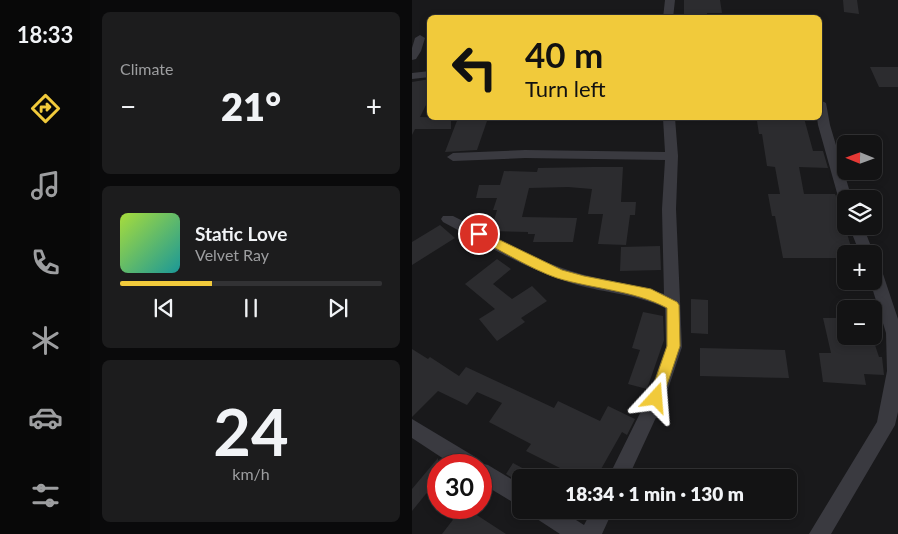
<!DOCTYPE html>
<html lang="en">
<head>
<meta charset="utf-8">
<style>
	:root { --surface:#131314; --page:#1c1c1d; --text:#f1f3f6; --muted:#9d9ea0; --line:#323234; --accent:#f1ca3b }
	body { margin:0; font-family:Lato,sans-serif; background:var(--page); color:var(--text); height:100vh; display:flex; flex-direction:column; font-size:19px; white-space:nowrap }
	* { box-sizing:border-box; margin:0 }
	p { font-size:16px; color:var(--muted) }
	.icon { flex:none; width:28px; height:28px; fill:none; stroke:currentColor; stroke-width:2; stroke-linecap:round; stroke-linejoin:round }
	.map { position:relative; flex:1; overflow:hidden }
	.details { display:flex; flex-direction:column; gap:12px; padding:12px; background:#0a0a0b; width:322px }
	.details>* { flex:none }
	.top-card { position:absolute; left:15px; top:15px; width:395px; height:105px; border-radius:8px; box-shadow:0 2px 8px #0003,0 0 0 1px var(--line); background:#f1ca3b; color:#111; overflow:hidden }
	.needle { width:32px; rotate:271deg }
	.fabs { position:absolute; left:425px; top:135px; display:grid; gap:10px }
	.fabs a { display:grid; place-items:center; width:45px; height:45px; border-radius:8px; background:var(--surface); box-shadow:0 2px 8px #0003,0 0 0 1px var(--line); font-size:25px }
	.speed { position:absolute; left:15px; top:454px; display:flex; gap:10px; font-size:25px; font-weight:700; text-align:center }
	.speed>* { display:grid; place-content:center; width:65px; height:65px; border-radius:50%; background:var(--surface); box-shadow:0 2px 8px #0003,0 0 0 1px var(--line); line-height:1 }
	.speed .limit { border:8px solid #d22; background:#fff; color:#111 }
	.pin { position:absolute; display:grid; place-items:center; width:42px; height:42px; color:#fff; margin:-21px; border:2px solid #fff; border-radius:50%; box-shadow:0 1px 5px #0007 }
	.me { position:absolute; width:55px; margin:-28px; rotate:19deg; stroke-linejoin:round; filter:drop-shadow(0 0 4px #0008) }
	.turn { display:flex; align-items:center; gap:18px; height:105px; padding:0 15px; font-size:22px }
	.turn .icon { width:65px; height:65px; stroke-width:2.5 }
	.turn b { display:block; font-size:35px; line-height:42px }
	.big { font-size:38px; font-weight:800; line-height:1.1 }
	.details .card { flex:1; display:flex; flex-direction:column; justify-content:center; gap:8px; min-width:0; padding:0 18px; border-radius:8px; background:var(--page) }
	.details .dial { align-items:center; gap:0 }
	.dial b { font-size:65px; line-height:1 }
	.song { display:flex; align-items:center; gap:15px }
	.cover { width:60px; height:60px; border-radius:8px; background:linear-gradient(135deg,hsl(80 70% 55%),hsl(180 70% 35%)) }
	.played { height:5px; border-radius:2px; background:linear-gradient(90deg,var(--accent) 35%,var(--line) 35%) }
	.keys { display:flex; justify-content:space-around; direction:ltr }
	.heat { display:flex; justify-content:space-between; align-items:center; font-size:28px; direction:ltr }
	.trip { position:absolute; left:100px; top:469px; width:285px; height:50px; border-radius:8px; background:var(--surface); box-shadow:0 2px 8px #0003,0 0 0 1px var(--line); font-weight:800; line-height:50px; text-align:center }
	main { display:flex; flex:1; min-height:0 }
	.dock { display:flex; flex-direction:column; width:90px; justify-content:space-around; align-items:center; background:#080808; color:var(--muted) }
	.dock .icon { width:35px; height:35px }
	.dock .active { color:var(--accent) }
	.dock b { font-size:22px; color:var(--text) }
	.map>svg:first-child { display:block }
</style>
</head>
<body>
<main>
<nav class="dock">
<b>18:33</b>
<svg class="icon active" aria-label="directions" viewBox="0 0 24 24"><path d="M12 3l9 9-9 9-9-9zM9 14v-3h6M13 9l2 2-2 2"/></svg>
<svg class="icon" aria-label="music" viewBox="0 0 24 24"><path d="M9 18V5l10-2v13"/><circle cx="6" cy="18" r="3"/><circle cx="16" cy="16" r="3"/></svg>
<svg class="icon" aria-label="phone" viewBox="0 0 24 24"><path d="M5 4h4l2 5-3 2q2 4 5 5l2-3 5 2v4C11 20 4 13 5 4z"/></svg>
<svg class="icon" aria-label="climate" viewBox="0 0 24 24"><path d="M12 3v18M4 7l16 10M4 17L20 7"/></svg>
<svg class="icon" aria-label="car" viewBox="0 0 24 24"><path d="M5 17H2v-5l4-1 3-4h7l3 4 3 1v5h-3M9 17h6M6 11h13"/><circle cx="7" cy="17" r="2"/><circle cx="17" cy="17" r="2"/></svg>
<svg class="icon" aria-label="filters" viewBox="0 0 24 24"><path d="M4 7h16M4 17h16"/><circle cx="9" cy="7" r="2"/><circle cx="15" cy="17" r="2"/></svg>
</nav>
<section class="details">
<div class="card"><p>Climate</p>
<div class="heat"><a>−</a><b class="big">21°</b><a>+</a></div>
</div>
<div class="card">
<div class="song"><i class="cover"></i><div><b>Static Love</b><p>Velvet Ray</p></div></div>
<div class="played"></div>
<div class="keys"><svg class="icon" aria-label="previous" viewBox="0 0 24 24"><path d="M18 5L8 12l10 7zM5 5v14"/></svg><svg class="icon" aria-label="pause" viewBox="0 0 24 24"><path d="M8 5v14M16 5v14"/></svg><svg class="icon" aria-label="next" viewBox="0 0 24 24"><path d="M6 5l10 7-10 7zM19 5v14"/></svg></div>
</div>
<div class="card dial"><b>24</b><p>km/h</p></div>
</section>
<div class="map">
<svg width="486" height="534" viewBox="0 0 486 534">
	<rect width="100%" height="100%" fill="#19191b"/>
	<path fill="#2c2c2f" d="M272,0H308L310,13H295L296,18H272Z
		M431,0H445L447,14L432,12Z
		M458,67H486V87H467Z
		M18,79V97L8,117L39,118V129H3L0,135V82Z
		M46,118H76L65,150L33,152Z
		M362,118H392L401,151H411L416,168L387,167L392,194H423L433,216H430L441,254H434V258H371L363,216H360L356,194H368L363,167L355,166L350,134H347L345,121H363Z
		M180,167H211L209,202H224L223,215H218L214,245L186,244L191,214H176L180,189L156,187L117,188L110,217L165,218L161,242H121L123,234H116V232L79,231L85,210H81L85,198H64L67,185H88L92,171L125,172L126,168Z
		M28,225L43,238L0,265V242Z
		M248,246L249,270L208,271L209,247Z
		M85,259L99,269L81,284L100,299L120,286L135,301L109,318L113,322L85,341L67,319L83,309L53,284Z
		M279,299L296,300V334L279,333Z
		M231,312L251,316L252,340L235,389L216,384L228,350L220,348Z
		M411,318H434V336H460L467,357H470L472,375L452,374L454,385L411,382L407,353H419Z
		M288,348L373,350L377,378L288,376Z
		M0,349L16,359L18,357L47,376L54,367L142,408L146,401L188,421L196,406L223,419L215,435L210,432L184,478H142L148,468L114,451L119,444L77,422L90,403L65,392L55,405L26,391L0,417Z
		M26,458V479L0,511V489Z
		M101,463L114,470L107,482L94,474Z
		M50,508H54L94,534H30Z"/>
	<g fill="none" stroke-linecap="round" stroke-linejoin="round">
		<path fill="#3a3a40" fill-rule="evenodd" d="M253,0H263L261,18H251Z
			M8,35L13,38L9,51L4,59L0,60V48L3,38Z
			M18,71V77L0,79V73Z
			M408,100L414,103L418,125L440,199H434V205L429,203L427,200L406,125L405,118H408Z
			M251,118H263L266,156L264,209L270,347L253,398L216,478H196L236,397L254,347L253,308C222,293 188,293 156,282C112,268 72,244 31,222L29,219L31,216H41C80,235 117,258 159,271C190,281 222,283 252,294L250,209L253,160L113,158L41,161L35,157L41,153L113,150L253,152Z
			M437,226H451L462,254L461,256V254H448Z
			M461,262L466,264L469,268L486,319V412L483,425L419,534H397L465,422L475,371L474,333L458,281H461Z
			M0,419L65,458L67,463L76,465L109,485V507L69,483V465H41L0,438Z
			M119,510H148L172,525L180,510H201L190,534H148L122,517Z"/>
	</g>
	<path fill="#f1ca3b" stroke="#9d8326" d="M67,230L150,270L172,276L239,289L265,302L267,305L268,346L249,403L244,404L239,403L237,398L255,346V308C221,290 181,289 145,278C119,269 88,250 63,237L61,234Z"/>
</svg>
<div class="fabs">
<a><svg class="needle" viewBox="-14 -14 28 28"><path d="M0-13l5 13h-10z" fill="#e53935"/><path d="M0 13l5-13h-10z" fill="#9d9ea0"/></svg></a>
<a><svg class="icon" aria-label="layers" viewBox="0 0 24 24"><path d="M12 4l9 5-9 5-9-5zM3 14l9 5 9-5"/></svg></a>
<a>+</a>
<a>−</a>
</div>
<div class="speed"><div class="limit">30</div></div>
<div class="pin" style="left:67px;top:234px;background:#d93025"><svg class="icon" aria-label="arrive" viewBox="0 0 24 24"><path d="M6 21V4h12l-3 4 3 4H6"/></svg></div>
<svg class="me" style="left:244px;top:398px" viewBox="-20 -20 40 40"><path d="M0-17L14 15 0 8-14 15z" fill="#f1ca3b" stroke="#fff" stroke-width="4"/></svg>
<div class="trip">18:34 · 1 min · 130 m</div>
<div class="top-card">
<div class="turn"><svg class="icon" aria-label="left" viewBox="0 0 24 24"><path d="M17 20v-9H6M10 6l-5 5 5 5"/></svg><div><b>40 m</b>Turn left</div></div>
</div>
</div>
</main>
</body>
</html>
